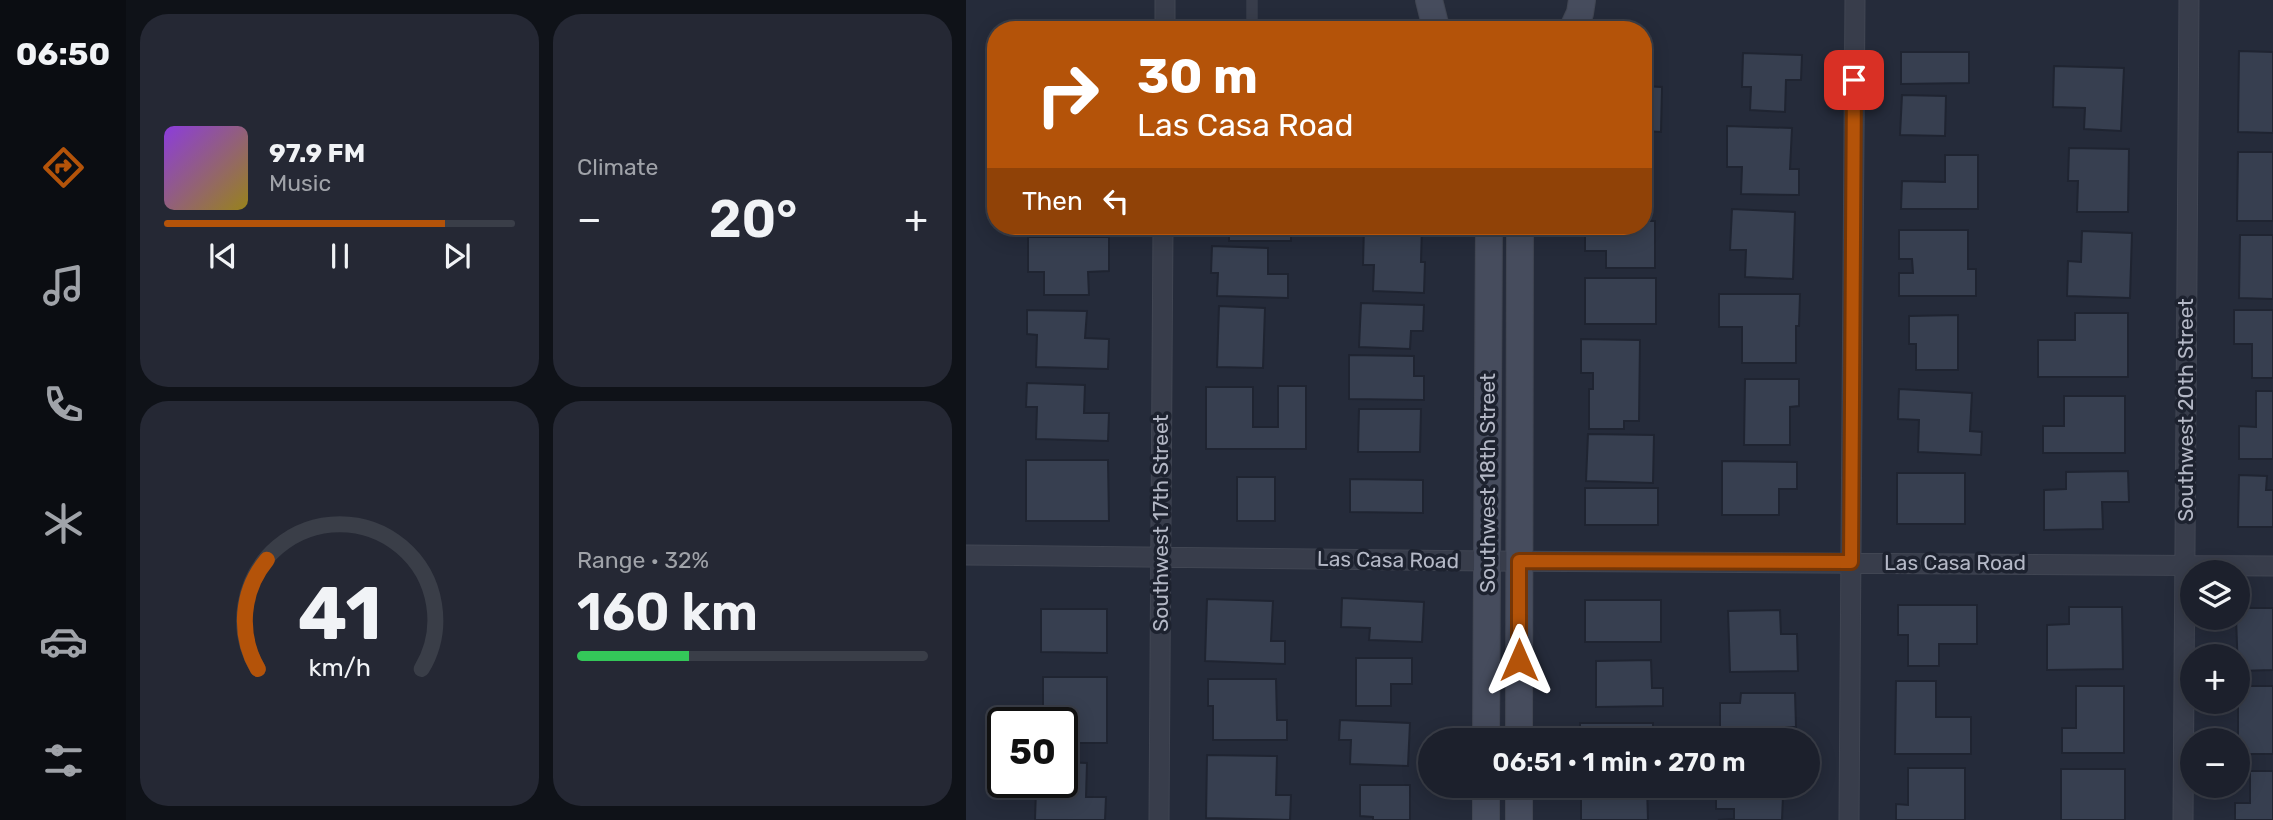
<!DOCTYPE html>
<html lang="en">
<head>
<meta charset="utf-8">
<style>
	:root { --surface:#1c202c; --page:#252834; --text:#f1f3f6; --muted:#a0a3a9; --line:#3a3e48; --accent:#b45309 }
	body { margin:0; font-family:Rubik,sans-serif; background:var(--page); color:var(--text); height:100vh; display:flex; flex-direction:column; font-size:26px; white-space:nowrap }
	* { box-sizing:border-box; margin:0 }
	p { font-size:23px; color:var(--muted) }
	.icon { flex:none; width:38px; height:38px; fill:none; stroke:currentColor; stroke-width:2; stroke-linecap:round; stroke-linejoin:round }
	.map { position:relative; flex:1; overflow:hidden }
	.sheet { display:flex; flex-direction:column; gap:14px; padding:14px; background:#0f1218; width:840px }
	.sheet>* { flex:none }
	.hud { position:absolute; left:21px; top:21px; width:665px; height:214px; border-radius:28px; box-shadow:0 4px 18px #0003,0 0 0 2px var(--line); background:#b45309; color:#fff; overflow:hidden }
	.fabs { position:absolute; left:1214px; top:560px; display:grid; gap:14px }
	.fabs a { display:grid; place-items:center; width:70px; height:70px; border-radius:50%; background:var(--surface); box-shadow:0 4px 18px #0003,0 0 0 2px var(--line); font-size:35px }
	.speed { position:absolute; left:21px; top:707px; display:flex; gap:14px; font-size:35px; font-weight:700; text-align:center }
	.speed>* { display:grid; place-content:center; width:91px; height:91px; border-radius:50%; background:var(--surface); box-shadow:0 4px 18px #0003,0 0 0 2px var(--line); line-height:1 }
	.speed .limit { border:4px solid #111; border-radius:10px; background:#fff; color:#111 }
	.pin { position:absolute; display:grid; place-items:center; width:60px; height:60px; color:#fff; margin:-30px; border-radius:14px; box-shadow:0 4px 10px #0006 }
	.me { position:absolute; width:77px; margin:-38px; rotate:0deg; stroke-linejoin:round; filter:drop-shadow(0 0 5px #0008) }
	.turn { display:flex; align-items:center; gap:24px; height:147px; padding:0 35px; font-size:32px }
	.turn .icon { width:91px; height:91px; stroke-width:2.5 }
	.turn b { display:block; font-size:49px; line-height:60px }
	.then { display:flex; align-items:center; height:66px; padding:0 35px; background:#0003; gap:14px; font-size:26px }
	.big { font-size:52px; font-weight:600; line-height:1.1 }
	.sheet .tile { flex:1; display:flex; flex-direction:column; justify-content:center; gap:10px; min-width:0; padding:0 24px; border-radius:28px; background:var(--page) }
	.sheet .dial { align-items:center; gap:0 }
	.dial svg { height:182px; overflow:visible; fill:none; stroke:var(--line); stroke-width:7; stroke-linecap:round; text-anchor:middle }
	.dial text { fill:var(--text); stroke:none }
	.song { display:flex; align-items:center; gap:21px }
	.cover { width:84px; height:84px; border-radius:10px; background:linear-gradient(135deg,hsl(270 70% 55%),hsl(50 70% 35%)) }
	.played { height:7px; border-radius:4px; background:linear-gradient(90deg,var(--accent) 80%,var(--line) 80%) }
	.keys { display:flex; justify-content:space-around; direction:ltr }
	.heat { display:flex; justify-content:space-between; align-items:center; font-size:38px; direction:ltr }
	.charge { height:10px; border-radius:5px; background:linear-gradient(90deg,#34c759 32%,var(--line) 0) }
	.sheet .tiles { flex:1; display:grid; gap:14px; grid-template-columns:repeat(2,1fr) }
	.trip { position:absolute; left:452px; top:728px; width:402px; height:70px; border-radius:35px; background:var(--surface); box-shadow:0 4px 18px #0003,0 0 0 2px var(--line); font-weight:600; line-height:70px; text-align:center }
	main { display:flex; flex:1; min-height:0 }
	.menu { display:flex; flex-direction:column; width:126px; justify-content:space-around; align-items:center; background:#0b0d12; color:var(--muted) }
	.menu .icon { width:49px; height:49px }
	.menu .selected { color:var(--accent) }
	.menu b { font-size:32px; color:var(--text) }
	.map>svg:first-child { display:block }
</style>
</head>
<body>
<main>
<nav class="menu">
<b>06:50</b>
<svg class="icon selected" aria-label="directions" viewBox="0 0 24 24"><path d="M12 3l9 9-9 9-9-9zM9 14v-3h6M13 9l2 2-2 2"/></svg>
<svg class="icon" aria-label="music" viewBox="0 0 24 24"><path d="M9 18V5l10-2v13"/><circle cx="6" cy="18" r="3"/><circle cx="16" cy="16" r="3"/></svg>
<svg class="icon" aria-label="phone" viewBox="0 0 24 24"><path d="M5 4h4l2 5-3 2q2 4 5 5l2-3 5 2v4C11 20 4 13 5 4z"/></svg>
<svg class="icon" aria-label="climate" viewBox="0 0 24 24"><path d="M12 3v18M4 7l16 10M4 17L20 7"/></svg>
<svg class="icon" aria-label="car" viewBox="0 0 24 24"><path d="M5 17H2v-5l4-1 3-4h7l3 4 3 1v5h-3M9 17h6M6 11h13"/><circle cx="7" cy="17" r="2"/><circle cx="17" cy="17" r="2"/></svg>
<svg class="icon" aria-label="filters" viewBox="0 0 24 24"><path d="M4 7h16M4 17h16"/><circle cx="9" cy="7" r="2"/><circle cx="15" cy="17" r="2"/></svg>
</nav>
<section class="sheet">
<div class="tiles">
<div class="tile">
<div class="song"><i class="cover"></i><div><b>97.9 FM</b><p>Music</p></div></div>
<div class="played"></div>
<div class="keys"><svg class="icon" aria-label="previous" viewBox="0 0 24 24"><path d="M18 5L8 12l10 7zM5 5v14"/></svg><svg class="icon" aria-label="pause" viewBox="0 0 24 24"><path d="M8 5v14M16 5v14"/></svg><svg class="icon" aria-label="next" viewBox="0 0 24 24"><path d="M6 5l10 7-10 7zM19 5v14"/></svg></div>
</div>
<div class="tile"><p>Climate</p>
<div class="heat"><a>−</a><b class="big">20°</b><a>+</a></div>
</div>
<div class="tile dial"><svg viewBox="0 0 100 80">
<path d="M14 69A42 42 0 1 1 86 69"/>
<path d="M14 69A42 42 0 0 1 18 21" stroke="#b45309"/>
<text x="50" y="56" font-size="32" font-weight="700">41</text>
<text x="50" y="72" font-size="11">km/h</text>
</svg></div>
<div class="tile"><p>Range · 32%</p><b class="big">160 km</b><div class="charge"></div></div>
</div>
</section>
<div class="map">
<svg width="1307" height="820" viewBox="0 0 1307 820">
	<rect width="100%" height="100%" fill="#252b3a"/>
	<path fill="#373f50" stroke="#1f2431" stroke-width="2" d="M1273,51L1307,52V133L1272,132Z
		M935,52H1003V83L935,84Z
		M777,53L836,55L835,80H820L819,112L784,110L785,87H776Z
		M1088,66L1158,68L1155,131L1118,129L1119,108L1087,107Z
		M677,86L696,87L695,132L677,131Z
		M936,95L980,96L979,136L934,135Z
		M761,126L826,128L824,169H833V195L775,194L776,167H761Z
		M1103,148L1163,149L1162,212H1111L1112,181H1102Z
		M677,150H682V206H677Z
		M1272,152H1307V221H1271Z
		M979,155H1012V209H935L936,181L979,182Z
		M766,209L829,212L827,279L779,277L780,250H764Z
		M677,221H689V268H640V251H619V226H677Z
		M263,226H343V232L325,233V241H263Z
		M398,226H456L455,262H459L458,293L407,291L408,265H397Z
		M933,230H1002V269H1010V296H933V273H947L946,259H933Z
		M1116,231L1166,233L1164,298L1101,296L1102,261L1115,262Z
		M1274,235H1307V299L1273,298Z
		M62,237H143V271L122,272L123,295H78V272H62Z
		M246,246L302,248V274H322V298L251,296L252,273H245Z
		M619,278H690V324H619Z
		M753,294H834L833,326H830V363H776V327H753Z
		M395,303L458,305L457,331H445L444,349L393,347Z
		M253,306L299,308L297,368L251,367Z
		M61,310L121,311L119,338L143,339L142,369L70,367L71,335L61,334Z
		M1268,310H1307V378H1286V344H1268Z
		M1109,313H1162V377H1072V340H1109Z
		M992,315V370H950V344H943V316Z
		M615,339L674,340L673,421H658V429H623V389H627V373H615Z
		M383,355L448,356V376H458V400L383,399Z
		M779,379H833V406L824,407V445H778Z
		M61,383L119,385L118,413H143L142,441L70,439L71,407H60Z
		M312,386H340V449H240V387H287V427H312Z
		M933,389L1006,393L1004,431L1016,432L1015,455L952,452L953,420L932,419Z
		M1290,391H1307V459H1273V426L1290,427Z
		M1098,396H1159V453H1077V426H1098Z
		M393,409H455L454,452H392Z
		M622,434L688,435L687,483L620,481Z
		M60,460H142L143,521H60Z
		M756,461L831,462V489H813V515H756Z
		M1162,471L1163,502H1136L1137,529L1078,530V490L1100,489V472Z
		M931,473H999V524H931Z
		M1273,475L1301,476L1300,490H1307V527H1272Z
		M271,477H309V521H271Z
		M384,479L457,480V513L384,512Z
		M619,488H692V525H619Z
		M376,598L458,602L456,642L403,640L404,628L375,627Z
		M241,599L307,601L305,641H319V664L239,661Z
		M619,600H695V642H619Z
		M932,605H1011V644H973V666H942V635H932Z
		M1103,607H1156L1157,669L1081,670V625L1103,624Z
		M1272,608H1307V670L1272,671L1270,618H1272Z
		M75,609H141V653L75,652Z
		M814,610L815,634H831L832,671L764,672L762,611Z
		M390,658H446V684H425V706H390Z
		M685,660L686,688H697V706L630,707V661Z
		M77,677H141V743H96V723H58V720H77Z
		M242,679H310L311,720H321V740H247V706H242Z
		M930,681H970V717H1005V754H929Z
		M1110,686H1158V753H1096V728H1110Z
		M1272,686H1307V754H1272Z
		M775,693H829L830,727H798V739H754V703H774Z
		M374,720L444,723L442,766L384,764L385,740H373Z
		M614,723H687V740H614Z
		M241,755L311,756L310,795H325L324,820L240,818Z
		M96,762L121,763L120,797H140L139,820H69L70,788H61V782H96Z
		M942,768H999V820H930V804L942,805Z
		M1095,769H1159V820H1095Z
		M1284,771H1307V820H1269V803H1284Z
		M394,785H444V820H407V817L394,816Z
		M615,786H681L682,820H615Z
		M750,786H829V796H817L816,820H752L768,819V809H750Z"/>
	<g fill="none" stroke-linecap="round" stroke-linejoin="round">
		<defs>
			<path id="service" d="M286,0V30"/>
			<path id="minor" d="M199,30V0
				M0,555L521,561L1307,566
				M193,820L197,226
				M883,820L889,0
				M1217,820L1223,0"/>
			<path id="secondary" d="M463,0L469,24L473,30
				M606,30L614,13L616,0
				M520,740L523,226
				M553,740L554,226
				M520,820V786
				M553,820V786"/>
		</defs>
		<use href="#service" stroke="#414653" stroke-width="11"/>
		<use href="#minor" stroke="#414653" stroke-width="21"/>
		<use href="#secondary" stroke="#414653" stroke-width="28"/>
		<use href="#service" stroke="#383d4b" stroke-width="10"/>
		<use href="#minor" stroke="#383d4b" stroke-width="19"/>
		<use href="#secondary" stroke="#464c5d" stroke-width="26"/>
	</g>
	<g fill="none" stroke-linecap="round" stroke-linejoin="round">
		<defs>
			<path id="route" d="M553,660V561L885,562L888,80"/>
		</defs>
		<use href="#route" stroke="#753606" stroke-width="18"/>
		<use href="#route" stroke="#b45309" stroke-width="12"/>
	</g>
	<g text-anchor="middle" stroke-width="7" stroke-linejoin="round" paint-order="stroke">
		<g font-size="21" fill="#b4b8c6" stroke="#1d222f">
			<text transform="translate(1220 410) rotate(-90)" y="7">Southwest 20th Street</text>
			<text transform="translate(522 483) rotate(-90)" y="7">Southwest 18th Street</text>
			<text transform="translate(195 523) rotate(-90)" y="7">Southwest 17th Street</text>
			<text transform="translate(422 560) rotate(1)" y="7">Las Casa Road</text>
			<text x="989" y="570">Las Casa Road</text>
		</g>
	</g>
</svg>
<div class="fabs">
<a><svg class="icon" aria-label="layers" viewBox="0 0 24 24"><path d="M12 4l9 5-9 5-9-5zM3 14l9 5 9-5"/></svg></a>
<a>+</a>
<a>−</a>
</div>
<div class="speed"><div class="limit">50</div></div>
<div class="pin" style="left:888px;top:80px;background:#d93025"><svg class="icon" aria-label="arrive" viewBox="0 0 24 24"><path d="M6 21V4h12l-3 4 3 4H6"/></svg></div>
<svg class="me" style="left:553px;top:660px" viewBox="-20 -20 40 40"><path d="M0-17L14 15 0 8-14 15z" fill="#b45309" stroke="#fff" stroke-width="4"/></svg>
<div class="trip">06:51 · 1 min · 270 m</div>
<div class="hud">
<div class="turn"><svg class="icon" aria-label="right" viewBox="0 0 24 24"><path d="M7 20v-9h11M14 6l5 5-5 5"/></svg><div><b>30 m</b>Las Casa Road</div></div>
<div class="then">Then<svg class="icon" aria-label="left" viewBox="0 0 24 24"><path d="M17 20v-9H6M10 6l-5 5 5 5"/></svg></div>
</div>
</div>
</main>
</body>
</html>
